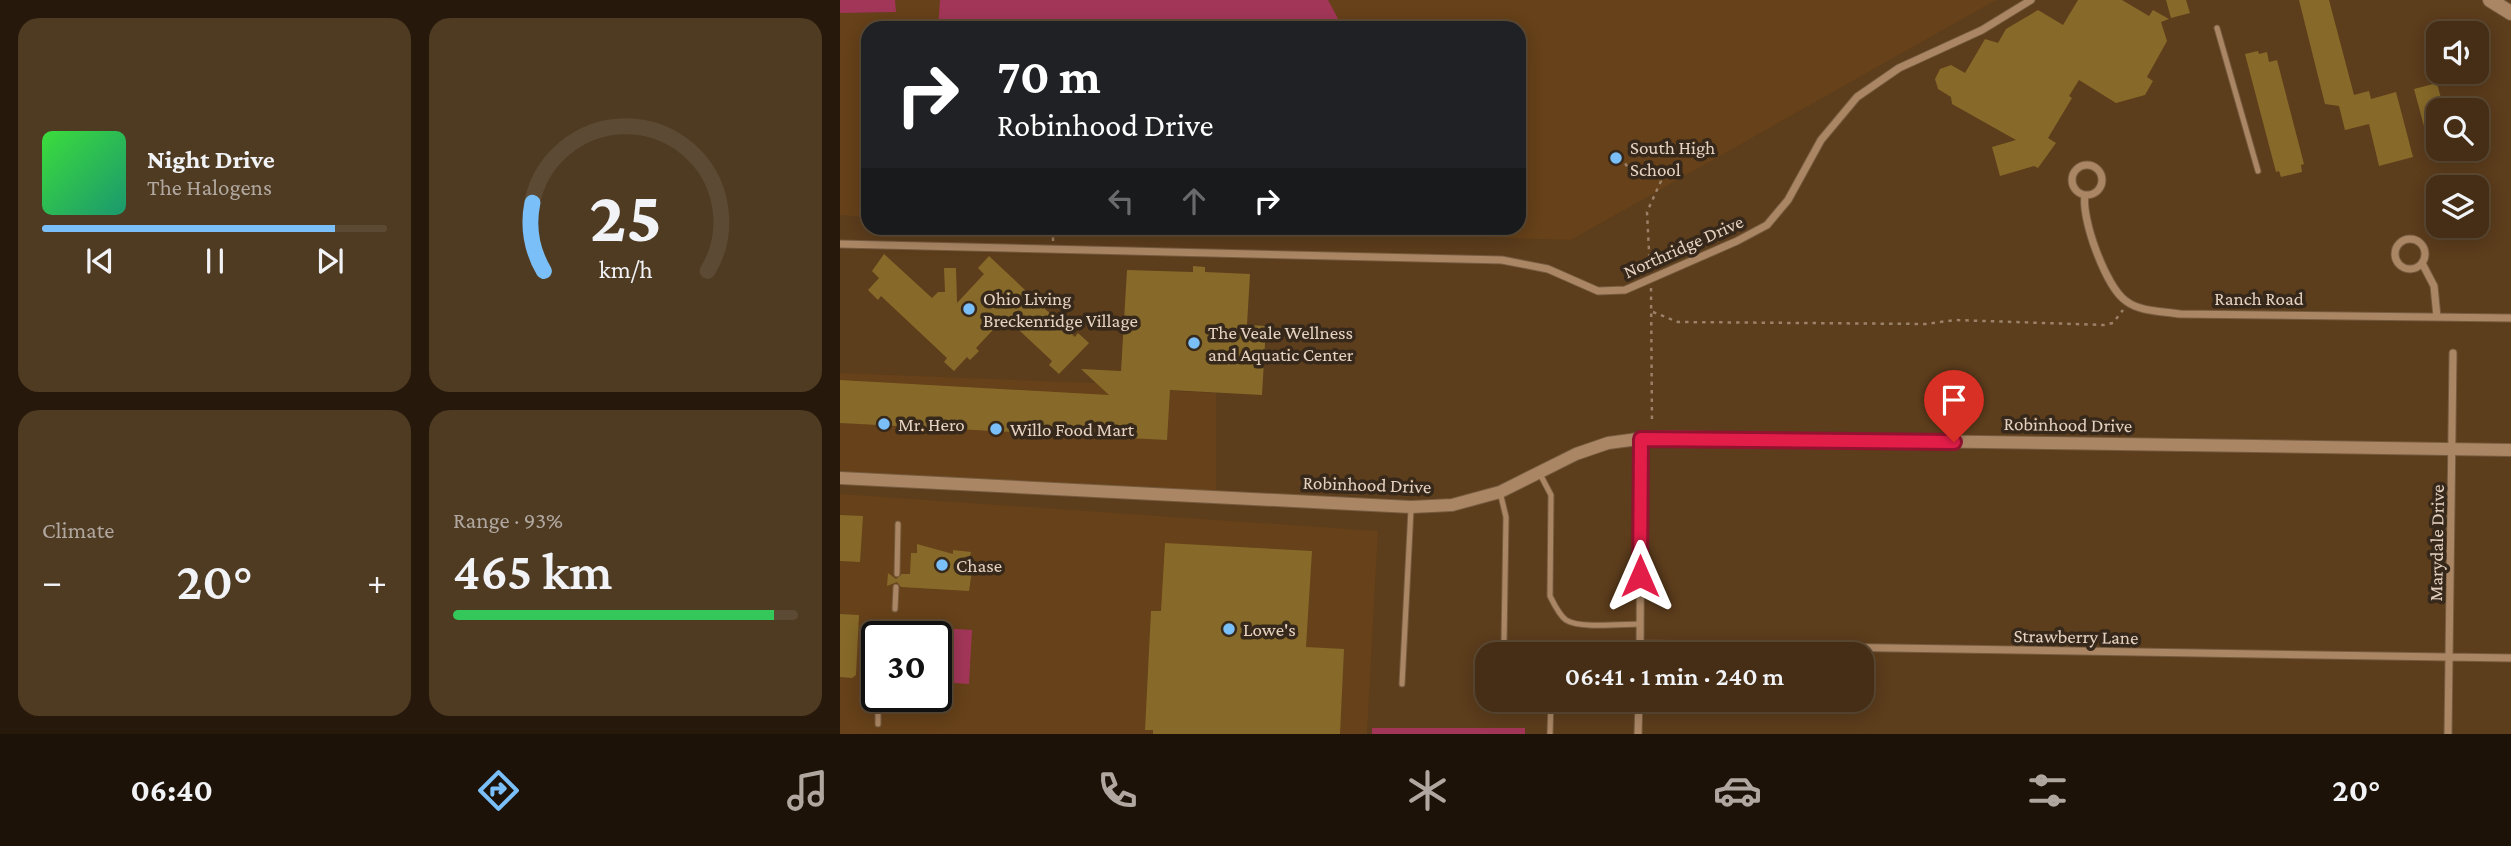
<!DOCTYPE html>
<html lang="en">
<head>
<meta charset="utf-8">
<style>
	:root { --surface:#452e15; --page:#4f3a22; --text:#f1f3f6; --muted:#b0a8a0; --line:#5d4a34; --accent:#7abff8 }
	body { margin:0; font-family:"Crimson Pro",serif; background:var(--page); color:var(--text); height:100vh; display:flex; flex-direction:column; font-size:26px; white-space:nowrap }
	* { box-sizing:border-box; margin:0 }
	p { font-size:23px; color:var(--muted) }
	.icon { flex:none; width:38px; height:38px; fill:none; stroke:currentColor; stroke-width:2; stroke-linecap:round; stroke-linejoin:round }
	.map { position:relative; flex:1; overflow:hidden }
	.details { display:flex; flex-direction:column; gap:18px; padding:18px; background:#26190c; width:840px }
	.details>* { flex:none }
	.hud { position:absolute; left:21px; top:21px; width:665px; height:214px; border-radius:21px; box-shadow:0 4px 18px #0003,0 0 0 2px var(--line); background:#202124; color:#fff; overflow:hidden }
	.buttons { position:absolute; left:1586px; top:21px; display:grid; gap:14px }
	.buttons a { display:grid; place-items:center; width:63px; height:63px; border-radius:14px; background:var(--surface); box-shadow:0 4px 18px #0003,0 0 0 2px var(--line); font-size:35px }
	.speed { position:absolute; left:21px; top:621px; display:flex; gap:14px; font-size:35px; font-weight:700; text-align:center }
	.speed>* { display:grid; place-content:center; width:91px; height:91px; border-radius:50%; background:var(--surface); box-shadow:0 4px 18px #0003,0 0 0 2px var(--line); line-height:1 }
	.speed .limit { border:4px solid #111; border-radius:10px; background:#fff; color:#111 }
	.pin { position:absolute; display:grid; place-items:center; width:60px; height:60px; color:#fff; margin:-72px -30px; border-radius:50% 50% 50% 0; rotate:-45deg; box-shadow:0 0 7px #0007 }
	.pin .icon { rotate:45deg }
	.me { position:absolute; width:77px; margin:-38px; rotate:0deg; stroke-linejoin:round; filter:drop-shadow(0 0 5px #0008) }
	.turn { display:flex; align-items:center; gap:24px; height:147px; padding:0 21px; font-size:32px }
	.turn .icon { width:91px; height:91px; stroke-width:2.5 }
	.turn b { display:block; font-size:49px; line-height:60px }
	.lanes { display:flex; align-items:center; height:66px; padding:0 21px; background:#0003; justify-content:center; gap:35px; direction:ltr }
	.lanes .off { opacity:.35 }
	.big { font-size:52px; font-weight:600; line-height:1.1 }
	.details .card { flex:1; display:flex; flex-direction:column; justify-content:center; gap:10px; min-width:0; padding:0 24px; border-radius:21px; background:var(--page) }
	.details .dial { align-items:center; gap:0 }
	.dial svg { height:182px; overflow:visible; fill:none; stroke:var(--line); stroke-width:7; stroke-linecap:round; text-anchor:middle }
	.dial text { fill:var(--text); stroke:none }
	.song { display:flex; align-items:center; gap:21px }
	.cover { width:84px; height:84px; border-radius:10px; background:linear-gradient(135deg,hsl(120 70% 55%),hsl(160 70% 35%)) }
	.played { height:7px; border-radius:4px; background:linear-gradient(90deg,var(--accent) 85%,var(--line) 85%) }
	.keys { display:flex; justify-content:space-around; direction:ltr }
	.heat { display:flex; justify-content:space-between; align-items:center; font-size:38px; direction:ltr }
	.charge { height:10px; border-radius:5px; background:linear-gradient(90deg,#34c759 93%,var(--line) 0) }
	.details .tiles { flex:1; display:grid; gap:18px; grid-template-columns:repeat(2,1fr) }
	.trip { position:absolute; left:635px; top:642px; width:399px; height:70px; border-radius:21px; background:var(--surface); box-shadow:0 4px 18px #0003,0 0 0 2px var(--line); font-weight:600; line-height:70px; text-align:center }
	.dock { display:flex; height:112px; justify-content:space-around; align-items:center; background:#1c1208; color:var(--muted) }
	.dock .icon { width:49px; height:49px }
	.dock .active { color:var(--accent) }
	.dock b { font-size:32px; color:var(--text) }
	main { display:flex; flex:1; min-height:0 }
	.map>svg:first-child { display:block }
</style>
</head>
<body>
<main>
<section class="details">
<div class="tiles">
<div class="card">
<div class="song"><i class="cover"></i><div><b>Night Drive</b><p>The Halogens</p></div></div>
<div class="played"></div>
<div class="keys"><svg class="icon" aria-label="previous" viewBox="0 0 24 24"><path d="M18 5L8 12l10 7zM5 5v14"/></svg><svg class="icon" aria-label="pause" viewBox="0 0 24 24"><path d="M8 5v14M16 5v14"/></svg><svg class="icon" aria-label="next" viewBox="0 0 24 24"><path d="M6 5l10 7-10 7zM19 5v14"/></svg></div>
</div>
<div class="card dial"><svg viewBox="0 0 100 80">
<path d="M14 69A42 42 0 1 1 86 69"/>
<path d="M14 69A42 42 0 0 1 9 39" stroke="#7abff8"/>
<text x="50" y="56" font-size="32" font-weight="700">25</text>
<text x="50" y="72" font-size="11">km/h</text>
</svg></div>
<div class="card"><p>Climate</p>
<div class="heat"><a>−</a><b class="big">20°</b><a>+</a></div>
</div>
<div class="card"><p>Range · 93%</p><b class="big">465 km</b><div class="charge"></div></div>
</div>
</section>
<div class="map">
<svg width="1671" height="734" viewBox="0 0 1671 734">
	<rect width="100%" height="100%" fill="#5c3d1c"/>
	<path fill="#664119" fill-rule="evenodd" d="M55,0H1156L731,240L366,228H679V28H28V217L0,215V13L55,12Z
		M0,373L281,384V388L376,393V492L0,471Z
		M0,494L538,531L527,734H0ZM37,637H96V696H37Z"/>
	<path fill="#a23658" d="M0,0H55L56,12L0,13Z
		M100,0H488L503,28H98Z
		M82,627L132,630L129,684L114,683V673L96,672V637H82Z
		M532,728H685V734H532Z"/>
	<path fill="#876a29" d="M1238,0H1282L1309,16L1313,10L1329,19L1321,22L1327,41L1307,77L1313,81L1305,95L1276,103L1239,80L1229,96L1232,98L1208,138L1216,143L1198,168L1194,166L1160,176L1152,147L1176,140L1112,104L1111,97L1098,89L1095,79L1100,69L1111,65L1125,73L1145,39L1158,43L1166,29L1198,10L1223,25Z
		M1326,0H1346L1350,13L1331,18Z
		M1459,0H1489L1514,95L1529,91L1531,99L1556,92L1573,157L1539,166L1529,124L1505,130L1499,106L1485,104Z
		M1418,51L1419,54L1427,52L1429,62L1437,60L1464,164L1461,165L1462,172L1441,177L1439,171L1436,172L1405,54Z
		M1597,83L1604,110H1598V138L1588,141L1574,89Z
		M44,254L92,298L98,292H105L104,268H116L117,303L144,274L138,268L149,256L235,337L238,333L249,343L219,374L209,365L212,361L165,317L136,348L139,351L130,360L127,357L114,371L104,362L107,358L41,296L38,300L28,290L39,278L32,271Z
		M353,266L365,267V272L410,274L407,325L426,326L422,395L330,390L327,440L0,423V380L269,395L241,369L281,371L287,270L353,272Z
		M0,515L23,516L20,562L0,561Z
		M325,543L472,551L466,647L504,649L500,734H313V730H305L311,611H321Z
		M77,544L113,554V550L131,552L130,557H134L129,591L61,587L57,582L47,586L48,573L56,579L62,574H70L71,553H77Z
		M0,614L19,615L16,675L12,678L0,677Z"/>
	<g fill="none" stroke-linecap="round" stroke-linejoin="round">
		<defs>
			<path id="service" d="M1377,28L1418,171
				M700,474L711,495L710,596C714,604 719,615 726,620C739,629 784,624 800,624
				M660,492L666,517L664,642
				M57,574L58,524
				M55,609L56,587
				M562,684L571,509
				M38,696V724
				M710,734L711,700"/>
			<path id="minor" d="M1232 180a15 15 0 1 1 30 0a15 15 0 1 1-30 0Z
				M1245,195C1241,219 1266,287 1286,301C1300,312 1323,311 1340,314L1671,318
				M1555 254a15 15 0 1 1 30 0a15 15 0 1 1-30 0Z
				M0,244L662,260L708,269L758,291L785,290L897,241L927,225L948,200L981,140L1017,97L1059,68L1142,30L1191,0
				M1582,263L1594,286L1597,317
				M800,644L1671,658
				M800,654L801,439
				M798,734L799,700
				M1608,734L1613,353"/>
			<path id="tertiary" d="M0,478L571,507L612,505L660,492L736,454L768,443L813,437L1671,450"/>
			<path id="secondary" d="M1650,0L1671,13"/>
		</defs>
		<use href="#service" stroke="#755b3e" stroke-width="7"/>
		<use href="#minor" stroke="#755b3e" stroke-width="9"/>
		<use href="#tertiary" stroke="#755b3e" stroke-width="14"/>
		<use href="#secondary" stroke="#755b3e" stroke-width="16"/>
		<path stroke="#9b8167" stroke-width="2.5" stroke-dasharray="3.5 5" stroke-linecap="butt" d="M781,156L789,170L811,173L821,181L807,212L810,271
			M213,241V228
			M811,288L812,424
			M813,312L838,322L1086,324L1115,320L1264,325L1273,323L1283,310"/>
		<use href="#service" stroke="#aa8664" stroke-width="5"/>
		<use href="#minor" stroke="#aa8664" stroke-width="7"/>
		<use href="#tertiary" stroke="#aa8664" stroke-width="12"/>
		<use href="#secondary" stroke="#aa8664" stroke-width="14"/>
	</g>
	<g fill="none" stroke-linecap="round" stroke-linejoin="round">
		<defs>
			<path id="route" d="M800,576L801,439L1114,442"/>
		</defs>
		<use href="#route" stroke="#92132f" stroke-width="18"/>
		<use href="#route" stroke="#e11d48" stroke-width="12"/>
	</g>
	<g fill="#7abff8" stroke="#36281a" stroke-width="2.5">
		<circle cx="776" cy="158" r="7"/>
		<circle cx="129" cy="309" r="7"/>
		<circle cx="354" cy="343" r="7"/>
		<circle cx="44" cy="424" r="7"/>
		<circle cx="156" cy="429" r="7"/>
		<circle cx="102" cy="565" r="7"/>
		<circle cx="389" cy="629" r="7"/>
	</g>
	<g text-anchor="middle" stroke-width="7" stroke-linejoin="round" paint-order="stroke">
		<g font-size="19" fill="#e6d2c1" stroke="#36281a" text-anchor="start">
			<text x="790" y="154">South High<tspan x="790" dy="22">School</tspan></text>
			<text x="143" y="305">Ohio Living<tspan x="143" dy="22">Breckenridge Village</tspan></text>
			<text x="368" y="339">The Veale Wellness<tspan x="368" dy="22">and Aquatic Center</tspan></text>
			<text x="58" y="431">Mr. Hero</text>
			<text x="170" y="436">Willo Food Mart</text>
			<text x="116" y="572">Chase</text>
			<text x="403" y="636">Lowe's</text>
		</g>
		<g font-size="19" fill="#e6d2c1" stroke="#36281a">
			<text transform="translate(843 246) rotate(-24)" y="7">Northridge Drive</text>
			<text x="1419" y="305">Ranch Road</text>
			<text transform="translate(1228 424) rotate(1)" y="7">Robinhood Drive</text>
			<text transform="translate(527 484) rotate(2)" y="7">Robinhood Drive</text>
			<text transform="translate(1596 543) rotate(-89)" y="7">Marydale Drive</text>
			<text transform="translate(1236 636) rotate(1)" y="7">Strawberry Lane</text>
		</g>
	</g>
</svg>
<div class="buttons">
<a><svg class="icon" aria-label="sound" viewBox="0 0 24 24"><path d="M4 9h4l5-4v14l-5-4H4zM17 9q2 3 0 6"/></svg></a>
<a><svg class="icon" aria-label="search" viewBox="0 0 24 24"><circle cx="10" cy="10" r="6"/><path d="M15 15l6 6"/></svg></a>
<a><svg class="icon" aria-label="layers" viewBox="0 0 24 24"><path d="M12 4l9 5-9 5-9-5zM3 14l9 5 9-5"/></svg></a>
</div>
<div class="speed"><div class="limit">30</div></div>
<div class="pin" style="left:1114px;top:442px;background:#d93025"><svg class="icon" aria-label="arrive" viewBox="0 0 24 24"><path d="M6 21V4h12l-3 4 3 4H6"/></svg></div>
<svg class="me" style="left:800px;top:576px" viewBox="-20 -20 40 40"><path d="M0-17L14 15 0 8-14 15z" fill="#e11d48" stroke="#fff" stroke-width="4"/></svg>
<div class="trip">06:41 · 1 min · 240 m</div>
<div class="hud">
<div class="turn"><svg class="icon" aria-label="right" viewBox="0 0 24 24"><path d="M7 20v-9h11M14 6l5 5-5 5"/></svg><div><b>70 m</b>Robinhood Drive</div></div>
<div class="lanes"><svg class="icon off" aria-label="left" viewBox="0 0 24 24"><path d="M17 20v-9H6M10 6l-5 5 5 5"/></svg><svg class="icon off" aria-label="ahead" viewBox="0 0 24 24"><path d="M12 20V5M6 11l6-6 6 6"/></svg><svg class="icon" aria-label="right" viewBox="0 0 24 24"><path d="M7 20v-9h11M14 6l5 5-5 5"/></svg></div>
</div>
</div>
</main>
<nav class="dock">
<b>06:40</b>
<svg class="icon active" aria-label="directions" viewBox="0 0 24 24"><path d="M12 3l9 9-9 9-9-9zM9 14v-3h6M13 9l2 2-2 2"/></svg>
<svg class="icon" aria-label="music" viewBox="0 0 24 24"><path d="M9 18V5l10-2v13"/><circle cx="6" cy="18" r="3"/><circle cx="16" cy="16" r="3"/></svg>
<svg class="icon" aria-label="phone" viewBox="0 0 24 24"><path d="M5 4h4l2 5-3 2q2 4 5 5l2-3 5 2v4C11 20 4 13 5 4z"/></svg>
<svg class="icon" aria-label="climate" viewBox="0 0 24 24"><path d="M12 3v18M4 7l16 10M4 17L20 7"/></svg>
<svg class="icon" aria-label="car" viewBox="0 0 24 24"><path d="M5 17H2v-5l4-1 3-4h7l3 4 3 1v5h-3M9 17h6M6 11h13"/><circle cx="7" cy="17" r="2"/><circle cx="17" cy="17" r="2"/></svg>
<svg class="icon" aria-label="filters" viewBox="0 0 24 24"><path d="M4 7h16M4 17h16"/><circle cx="9" cy="7" r="2"/><circle cx="15" cy="17" r="2"/></svg>
<b>20°</b>
</nav>
</body>
</html>
